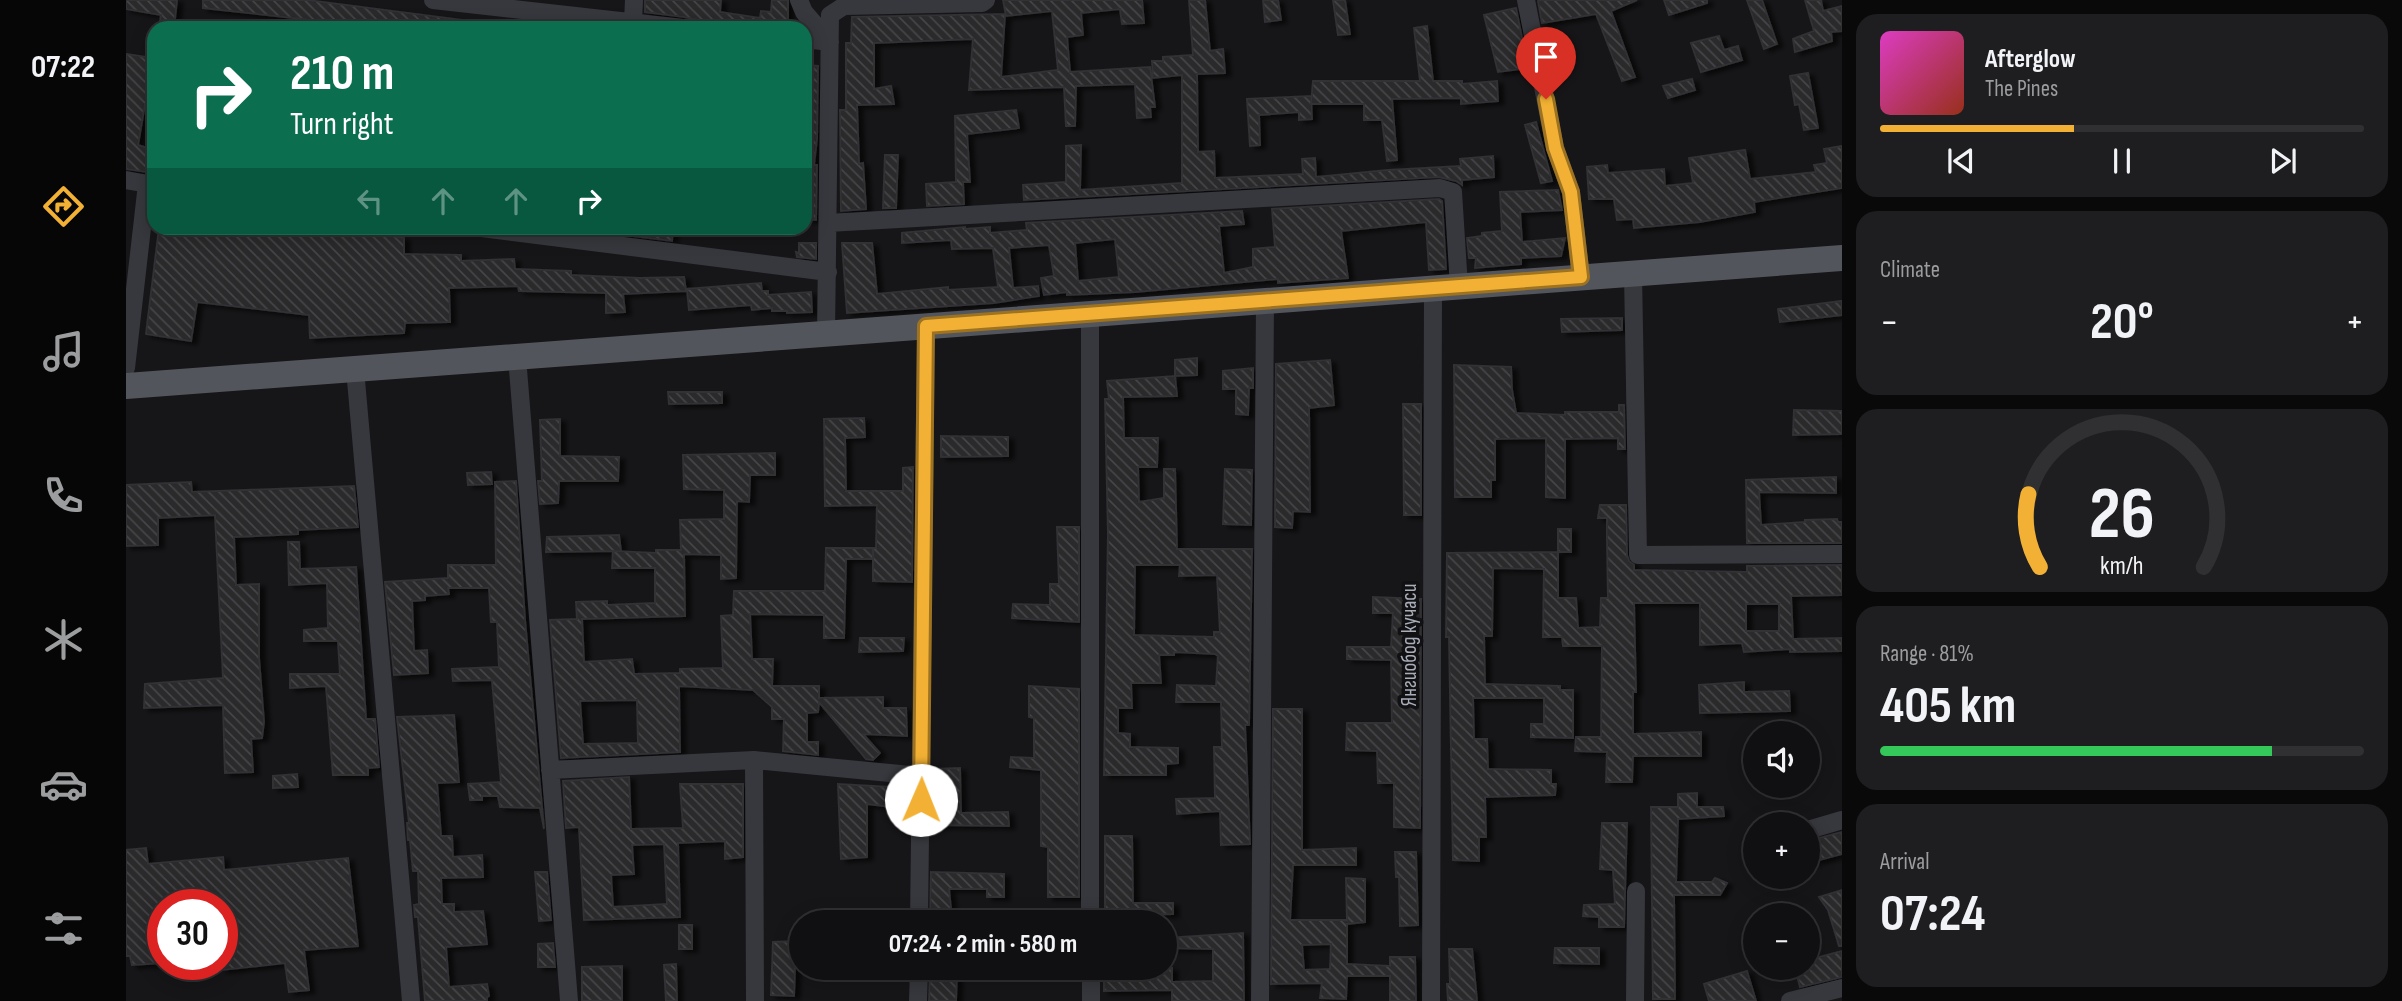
<!DOCTYPE html>
<html lang="en">
<head>
<meta charset="utf-8">
<style>
	:root { --surface:#101012; --page:#1e1e20; --text:#f1f3f6; --muted:#9c9d9f; --line:#303032; --accent:#f2b134 }
	body { margin:0; font-family:"Sofia Sans Condensed",sans-serif; background:var(--page); color:var(--text); height:100vh; display:flex; flex-direction:column; font-size:26px; white-space:nowrap }
	* { box-sizing:border-box; margin:0 }
	p { font-size:23px; color:var(--muted) }
	.icon { flex:none; width:38px; height:38px; fill:none; stroke:currentColor; stroke-width:2; stroke-linecap:round; stroke-linejoin:round }
	.map { position:relative; flex:1; overflow:hidden }
	.panel { display:flex; flex-direction:column; gap:14px; padding:14px; background:#09090a; width:560px }
	.panel>* { flex:none }
	.banner { position:absolute; left:21px; top:21px; width:665px; height:214px; border-radius:21px; box-shadow:0 4px 18px #0003,0 0 0 2px var(--line); background:#0b6e4f; color:#fff; overflow:hidden }
	.fabs { position:absolute; left:1617px; top:721px; display:grid; gap:14px }
	.fabs a { display:grid; place-items:center; width:77px; height:77px; border-radius:50%; background:var(--surface); box-shadow:0 4px 18px #0003,0 0 0 2px var(--line); font-size:35px }
	.speed { position:absolute; left:21px; top:889px; display:flex; gap:14px; font-size:35px; font-weight:700; text-align:center }
	.speed>* { display:grid; place-content:center; width:91px; height:91px; border-radius:50%; background:var(--surface); box-shadow:0 4px 18px #0003,0 0 0 2px var(--line); line-height:1 }
	.speed .limit { border:10px solid #d22; background:#fff; color:#111 }
	.pin { position:absolute; display:grid; place-items:center; width:60px; height:60px; color:#fff; margin:-72px -30px; border-radius:50% 50% 50% 0; rotate:-45deg; box-shadow:0 0 7px #0007 }
	.pin .icon { rotate:45deg }
	.me { position:absolute; width:77px; margin:-38px; rotate:1deg; stroke-linejoin:round; filter:drop-shadow(0 0 5px #0008) }
	.turn { display:flex; align-items:center; gap:24px; height:147px; padding:0 28px; font-size:32px }
	.turn .icon { width:91px; height:91px; stroke-width:2.5 }
	.turn b { display:block; font-size:49px; line-height:60px }
	.lanes { display:flex; align-items:center; height:66px; padding:0 28px; background:#0003; justify-content:center; gap:35px; direction:ltr }
	.lanes .off { opacity:.35 }
	.big { font-size:52px; font-weight:700; line-height:1.1 }
	.panel .tile { flex:1; display:flex; flex-direction:column; justify-content:center; gap:10px; min-width:0; padding:0 24px; border-radius:21px; background:var(--page) }
	.panel .dial { align-items:center; gap:0 }
	.dial svg { height:182px; overflow:visible; fill:none; stroke:var(--line); stroke-width:7; stroke-linecap:round; text-anchor:middle }
	.dial text { fill:var(--text); stroke:none }
	.song { display:flex; align-items:center; gap:21px }
	.cover { width:84px; height:84px; border-radius:10px; background:linear-gradient(135deg,hsl(310 70% 55%),hsl(10 70% 35%)) }
	.played { height:7px; border-radius:4px; background:linear-gradient(90deg,var(--accent) 40%,var(--line) 40%) }
	.keys { display:flex; justify-content:space-around; direction:ltr }
	.heat { display:flex; justify-content:space-between; align-items:center; font-size:38px; direction:ltr }
	.charge { height:10px; border-radius:5px; background:linear-gradient(90deg,#34c759 81%,var(--line) 0) }
	.trip { position:absolute; left:663px; top:910px; width:388px; height:70px; border-radius:35px; background:var(--surface); box-shadow:0 4px 18px #0003,0 0 0 2px var(--line); font-weight:700; line-height:70px; text-align:center }
	main { display:flex; flex:1; min-height:0 }
	.dock { display:flex; flex-direction:column; width:126px; justify-content:space-around; align-items:center; background:#060607; color:var(--muted) }
	.dock .icon { width:49px; height:49px }
	.dock .selected { color:var(--accent) }
	.dock b { font-size:32px; color:var(--text) }
	.map>svg:first-child { display:block }
</style>
</head>
<body>
<main>
<nav class="dock">
<b>07:22</b>
<svg class="icon selected" aria-label="directions" viewBox="0 0 24 24"><path d="M12 3l9 9-9 9-9-9zM9 14v-3h6M13 9l2 2-2 2"/></svg>
<svg class="icon" aria-label="music" viewBox="0 0 24 24"><path d="M9 18V5l10-2v13"/><circle cx="6" cy="18" r="3"/><circle cx="16" cy="16" r="3"/></svg>
<svg class="icon" aria-label="phone" viewBox="0 0 24 24"><path d="M5 4h4l2 5-3 2q2 4 5 5l2-3 5 2v4C11 20 4 13 5 4z"/></svg>
<svg class="icon" aria-label="climate" viewBox="0 0 24 24"><path d="M12 3v18M4 7l16 10M4 17L20 7"/></svg>
<svg class="icon" aria-label="car" viewBox="0 0 24 24"><path d="M5 17H2v-5l4-1 3-4h7l3 4 3 1v5h-3M9 17h6M6 11h13"/><circle cx="7" cy="17" r="2"/><circle cx="17" cy="17" r="2"/></svg>
<svg class="icon" aria-label="filters" viewBox="0 0 24 24"><path d="M4 7h16M4 17h16"/><circle cx="9" cy="7" r="2"/><circle cx="15" cy="17" r="2"/></svg>
</nav>
<div class="map">
<svg width="1716" height="1001" viewBox="0 0 1716 1001">
	<defs>
		<pattern id="building-back-hatch" width="6" height="6" patternUnits="userSpaceOnUse" patternTransform="scale(1.75)"><rect width="6" height="6" fill="#29292c"/><path d="M-1 5l2 2M0 0l6 6M5-1l2 2" fill="none" stroke="#454548"/></pattern>
		<filter id="shadow"><feDropShadow dx="5.5" dy="3" stdDeviation="2" flood-color="#0009"/></filter>
	</defs>
	<rect width="100%" height="100%" fill="#161618"/>
	<path fill="url(#building-back-hatch)" stroke="#303034" stroke-width="2" fill-rule="evenodd" filter="url(#shadow)" d="M0,0H51L48,28H33L35,15L0,9Z
		M77,0H181L337,20L336,28H203V22L77,8Z
		M519,0H595L594,12L634,18L635,11L645,12L646,0H662V28H610L558,17L519,12Z
		M877,0H1016L1018,23L996,24L994,9L955,13L957,35L941,37L944,72L1024,67L1029,107H1024L1025,117L1011,118L1009,84L950,86L949,126H940L938,87L843,90L847,39L748,43V89L765,86L768,104L731,105L733,164L737,163L740,209L715,211L714,110H720V43H725L726,17L879,14L875,77L932,70L926,11L880,16Z
		M1063,0H1079L1084,51L1097,49L1099,73L1071,74L1072,152L1088,151L1089,178L1177,174L1176,159L1189,158L1190,177L1262,170L1335,166L1334,159L1367,156L1368,177L1336,180V185L1330,181L1313,177L898,200L897,185L940,182V146L955,145L954,190L1056,183V75L1027,78L1026,61H1037V57L1067,55Z
		M1137,0H1152L1155,20L1139,22Z
		M1207,0H1219L1224,34L1212,35Z
		M1417,0H1511L1485,11L1509,77L1496,81L1470,14L1416,23L1412,1Z
		M1538,0H1581V3L1543,15Z
		M1621,0H1636L1651,44L1638,49Z
		M1679,0H1695L1697,11L1716,6V31L1705,32L1706,41L1669,52L1667,39L1688,31Z
		M1390,8L1402,68L1372,72L1358,15Z
		M1301,26L1307,81H1336V84L1371,81L1372,101L1335,104V98L1266,99L1271,160L1261,161L1256,120H1238V104H1185L1187,81H1294L1288,28Z
		M1593,36L1598,50L1612,46L1616,60L1575,72L1565,43Z
		M0,54L28,58V105L19,104L12,145L28,150V173L0,169Z
		M679,65L692,66L691,139L688,165H691L690,220L679,219V102L682,84H679Z
		M1682,73L1692,128L1678,130L1673,104L1669,105L1664,76Z
		M1566,79L1569,90L1542,98L1537,86Z
		M1185,96L1186,119L1173,120V112L1133,115L1134,145L1124,146L1121,99Z
		M890,110L893,128L841,134L844,182H837L838,204L801,206L800,184L830,182L829,116Z
		M1410,122L1426,181L1415,183L1399,125Z
		M1716,146V188L1628,202L1629,212L1574,222L1508,228L1507,219L1491,220L1488,199H1463L1461,167L1481,165L1482,173L1538,169L1539,186L1567,183L1563,158L1619,150L1624,179L1690,172L1688,165L1701,163L1698,149Z
		M759,155H772L770,208H757Z
		M1432,190L1436,210L1394,212L1396,242L1439,238L1435,256L1395,258V264L1349,268L1350,258H1343L1341,238L1356,236V233L1376,231L1374,192Z
		M1313,199L1316,201L1320,269L1303,270L1300,222L1215,231L1222,278L1152,283V279L1010,292L941,295V292L918,295L915,278L928,276L923,245L883,248L887,288L912,286L913,296L868,303L721,313L716,243H746L751,294L822,287V290L872,287L867,248L826,249L825,240L776,243V233L839,227V229L864,227V233L901,230L900,223L1116,211L1118,224L1093,226L1098,273L1127,267V249L1149,247L1146,209ZM989,239L993,277L952,281L949,243Z
		M33,228H220L278,238V254L335,255V261L388,259L389,269L445,271V275L514,278L558,277L560,291L497,294L499,312L480,313V293L393,291L392,286L323,288L324,322L279,323L278,333L184,338L183,315L71,302L65,341L20,334Z
		M442,228H547L546,241Z
		M673,243H690V259L671,257L670,252L673,253Z
		M635,283L636,291H642V295L685,292L686,312L661,313V311H646V308L626,310L625,305L563,310L561,289Z
		M1716,301V315L1654,322L1652,309Z
		M1496,318V330L1436,332L1435,319Z
		M1071,358V375L1049,376V360Z
		M1204,360L1208,405L1183,408L1184,512L1167,511L1166,528L1149,527L1150,364Z
		M1328,365L1385,367L1386,390L1390,413L1439,415V412H1493V405H1498L1499,449H1492V438L1439,439V498L1420,497V438L1369,439V480H1365V497H1329Z
		M1127,368V388H1123L1122,415L1110,414V389H1097V371Z
		M1049,376L1051,396L997,397L998,438H1032L1031,467H1012L1013,502L1038,498V469H1049L1051,549H1126L1123,725H1119L1124,844L1095,845L1094,811L1051,814L1050,799L1089,798L1088,747H1096L1095,702H1050L1051,685L1090,686L1092,656L1089,654L1048,652V655H1033L1035,683H1005L1006,708H992V733L1004,734V747L1052,748V763L1040,764V775H978L982,534L979,399H983L981,381ZM1009,565H1054L1053,576L1091,575L1094,632H1088V637L1008,635Z
		M542,392H596V403L543,404Z
		M1277,404H1295V515H1278Z
		M1668,410L1716,411V434L1667,435Z
		M738,418L739,437L719,438L720,491H777V468L787,467L786,582L747,581V559H720L718,638H698V615L624,614L626,659H647L646,686H693V698L757,697V708H780L781,736L737,734L754,753L747,760L740,759L693,702L692,712L681,713V742H692V755L657,751L658,719H646V707L627,690L553,686L554,752L435,758L424,620L451,619L450,602L481,601V605L529,603V568H486L487,551L530,553V550H555L554,520L598,519V490L558,489L557,455L649,453V475H624L623,502L611,501L610,578L595,579V555L558,554L559,616L456,619L458,662L506,659L508,674L554,673V669L597,668L595,616L607,615L608,591H699L700,548H747V558V548H750L751,505L699,506L698,419ZM511,700L512,743L457,744L454,701Z
		M434,419V456L493,457L492,481H433L432,503L414,504L412,481H416L414,420Z
		M815,436L882,437V456L815,457Z
		M1099,469L1126,470L1125,525L1097,524Z
		M365,472L366,484L342,485L341,473Z
		M1710,477V493L1633,492L1635,525L1679,522V520L1711,519L1712,522H1716V543H1621L1620,480Z
		M390,481L399,620L418,829L414,808L374,807L372,796H356V800H344L342,784L375,782L366,680L327,681L326,669L373,667L371,622H365L363,588H322L323,594L299,596V600L286,601L288,651L301,650L302,673L268,675L259,582L322,578V565H370L369,482Z
		M65,482L66,492L228,486L232,527L172,530V534L108,537L110,585L133,584V658L138,722L136,738L125,739L127,772L99,773L97,705L18,708L19,684L97,678L89,515L32,518V545L0,546V485Z
		M1474,505H1500L1501,555L1503,561L1508,565V570L1621,572V566L1716,565V595L1665,596L1667,639L1716,638V651L1664,652V649L1618,652L1616,643L1574,645V603H1508L1510,692H1507V734L1575,732V756H1507L1506,782H1480L1481,752L1449,751L1450,737H1475L1476,646H1437L1436,637H1417L1418,569L1367,568L1366,636H1358L1359,684L1434,686V690H1447V738L1405,737V724H1418V698H1347L1348,739H1361L1362,769L1425,770V784H1430L1429,795L1359,797L1360,837H1353V861L1327,860L1323,637H1320L1321,553L1432,552V598H1450L1452,628L1474,627L1475,598H1482L1481,541V518H1472ZM1620,604H1653V631H1620Z
		M931,527H953V622L886,618L887,604L924,605V584H933Z
		M1432,529H1445V552H1432Z
		M493,535L495,551L420,552L421,537Z
		M162,542H173L174,569L230,567L240,719H249L253,767L242,768V775H207L200,686L164,688V674H214L212,641H178V630L202,628L201,583L163,585Z
		M1247,597L1295,599L1294,828L1268,827V783H1252L1251,751L1220,750L1221,723H1266L1265,660L1221,659V647H1265L1267,613H1247Z
		M734,638H778L777,651L733,652Z
		M1618,682V692L1663,691L1664,711L1574,713L1573,685Z
		M903,686L953,689V897H922V847L915,846V770L884,767L885,757L908,758V718L903,717Z
		M1147,709H1176V850L1230,848V865H1167L1164,920H1221L1220,878L1239,879V922L1221,924V964L1264,966V957H1289L1290,1001H1264V976H1221L1220,999L1194,998L1196,983L1145,984ZM1205,944L1204,969L1178,970L1176,945Z
		M328,715L333,782L311,783L315,836H326L327,857L356,855L357,877L315,878L316,904H328V912L357,911L361,944L320,947L323,987L361,984L363,996L361,997V1001H299L292,917H289L288,905L293,904L292,871H287L284,840H282L281,823H283L271,717Z
		M834,768L835,813L882,812L883,826L806,825V769Z
		M171,774L172,787L147,788V776Z
		M503,777L505,829L557,828L554,784H617V857L599,859V841L552,843L554,917L458,920L453,827L440,828L437,781ZM538,844L541,904L487,907L485,875L508,874L506,845Z
		M712,784L781,788L782,809L741,804V857L715,859Z
		M1571,793V807H1597L1598,816L1552,819L1550,882H1586L1589,878L1601,883L1594,895H1548L1549,999H1527L1525,807H1552V794Z
		M1476,823H1501L1498,927H1473V917L1457,916L1458,905L1489,904L1487,870L1474,869Z
		M1716,832V854L1682,863V841Z
		M979,836H1006L1007,903H1047V914L1007,915V922H979Z
		M20,848L22,864L97,857L98,870L222,858L232,946L178,950L183,990L163,992L159,963L96,970V905H37V963L6,965L4,956H0V850Z
		M1269,852H1290L1292,925L1274,926L1273,877H1270Z
		M409,872H421L425,920L413,921Z
		M805,872L878,874V897H861V889H823L825,909H813L814,922H804Z
		M1716,890V946H1713L1702,910L1693,897Z
		M782,910V922H716L715,911Z
		M553,925H566V949H553Z
		M1117,933L1118,1001H1046V990L978,991V970L997,968H1046V982L1087,981V949L1040,948V938Z
		M670,941L668,996L645,995L647,942Z
		M427,943L429,967H412V944Z
		M1429,948H1473V964L1428,963Z
		M1323,949H1346L1351,1001H1322L1321,984H1324Z
		M1716,951V977L1674,987L1669,968H1682V960Z
		M550,964L551,1001H540L538,965Z
		M496,966V1001H456V967Z
		M1621,971L1630,1001H1583L1578,984Z
		M804,972H831L830,1001H803Z"/>
	<g fill="none" stroke-linecap="round" stroke-linejoin="round">
		<path stroke="#37383d" stroke-width="18" d="M307,0L557,28
			M673,0L678,12L704,42
			M1400,0L1429,148L1445,192L1455,277
			M507,23L508,0
			M679,39L704,42
			M0,180L28,185
			M702,223L1314,188L1327,192L1333,287
			M356,228L702,272
			M1507,273L1512,555L1716,554
			M964,314V922
			M700,334L704,15L718,6L856,3L860,0
			M391,357L443,1001
			M0,368L21,184
			M229,369L285,1001
			M628,760L629,1001
			M424,770L628,760L795,776
			M1682,830L1716,820
			M1626,846L1629,845
			M793,922L800,326
			M965,968V1001
			M792,1001L793,968
			M1134,1001L1139,301
			M1305,1001L1307,288
			M1509,1001L1510,891
			M1664,1001L1716,988"/>
		<path stroke="#53555c" stroke-width="26" d="M0,386L1716,258"/>
	</g>
	<g fill="none" stroke-linecap="round" stroke-linejoin="round">
		<defs>
			<path id="route" d="M795,800L800,326L1455,277L1445,192L1429,148L1420,99"/>
		</defs>
		<use href="#route" stroke="#9d7322" stroke-width="18"/>
		<use href="#route" stroke="#f2b134" stroke-width="12"/>
	</g>
	<g text-anchor="middle" stroke-width="7" stroke-linejoin="round" paint-order="stroke">
		<g font-size="21" fill="#a8adb8" stroke="#111113">
			<text transform="translate(1283 645) rotate(-90)" y="7">Янгиобод кучаси</text>
		</g>
	</g>
</svg>
<div class="fabs">
<a><svg class="icon" aria-label="sound" viewBox="0 0 24 24"><path d="M4 9h4l5-4v14l-5-4H4zM17 9q2 3 0 6"/></svg></a>
<a>+</a>
<a>−</a>
</div>
<div class="speed"><div class="limit">30</div></div>
<div class="pin" style="left:1420px;top:99px;background:#d93025"><svg class="icon" aria-label="arrive" viewBox="0 0 24 24"><path d="M6 21V4h12l-3 4 3 4H6"/></svg></div>
<svg class="me" style="left:795px;top:800px" viewBox="-20 -20 40 40"><circle r="19" fill="#fff"/><path d="M0-13L10 11 0 6-10 11z" fill="#f2b134"/></svg>
<div class="trip">07:24 · 2 min · 580 m</div>
<div class="banner">
<div class="turn"><svg class="icon" aria-label="right" viewBox="0 0 24 24"><path d="M7 20v-9h11M14 6l5 5-5 5"/></svg><div><b>210 m</b>Turn right</div></div>
<div class="lanes"><svg class="icon off" aria-label="left" viewBox="0 0 24 24"><path d="M17 20v-9H6M10 6l-5 5 5 5"/></svg><svg class="icon off" aria-label="ahead" viewBox="0 0 24 24"><path d="M12 20V5M6 11l6-6 6 6"/></svg><svg class="icon off" aria-label="ahead" viewBox="0 0 24 24"><path d="M12 20V5M6 11l6-6 6 6"/></svg><svg class="icon" aria-label="right" viewBox="0 0 24 24"><path d="M7 20v-9h11M14 6l5 5-5 5"/></svg></div>
</div>
</div>
<section class="panel">
<div class="tile">
<div class="song"><i class="cover"></i><div><b>Afterglow</b><p>The Pines</p></div></div>
<div class="played"></div>
<div class="keys"><svg class="icon" aria-label="previous" viewBox="0 0 24 24"><path d="M18 5L8 12l10 7zM5 5v14"/></svg><svg class="icon" aria-label="pause" viewBox="0 0 24 24"><path d="M8 5v14M16 5v14"/></svg><svg class="icon" aria-label="next" viewBox="0 0 24 24"><path d="M6 5l10 7-10 7zM19 5v14"/></svg></div>
</div>
<div class="tile"><p>Climate</p>
<div class="heat"><a>−</a><b class="big">20°</b><a>+</a></div>
</div>
<div class="tile dial"><svg viewBox="0 0 100 80">
<path d="M14 69A42 42 0 1 1 86 69"/>
<path d="M14 69A42 42 0 0 1 9 37" stroke="#f2b134"/>
<text x="50" y="56" font-size="32" font-weight="700">26</text>
<text x="50" y="72" font-size="11">km/h</text>
</svg></div>
<div class="tile"><p>Range · 81%</p><b class="big">405 km</b><div class="charge"></div></div>
<div class="tile"><p>Arrival</p><b class="big">07:24</b></div>
</section>
</main>
</body>
</html>
